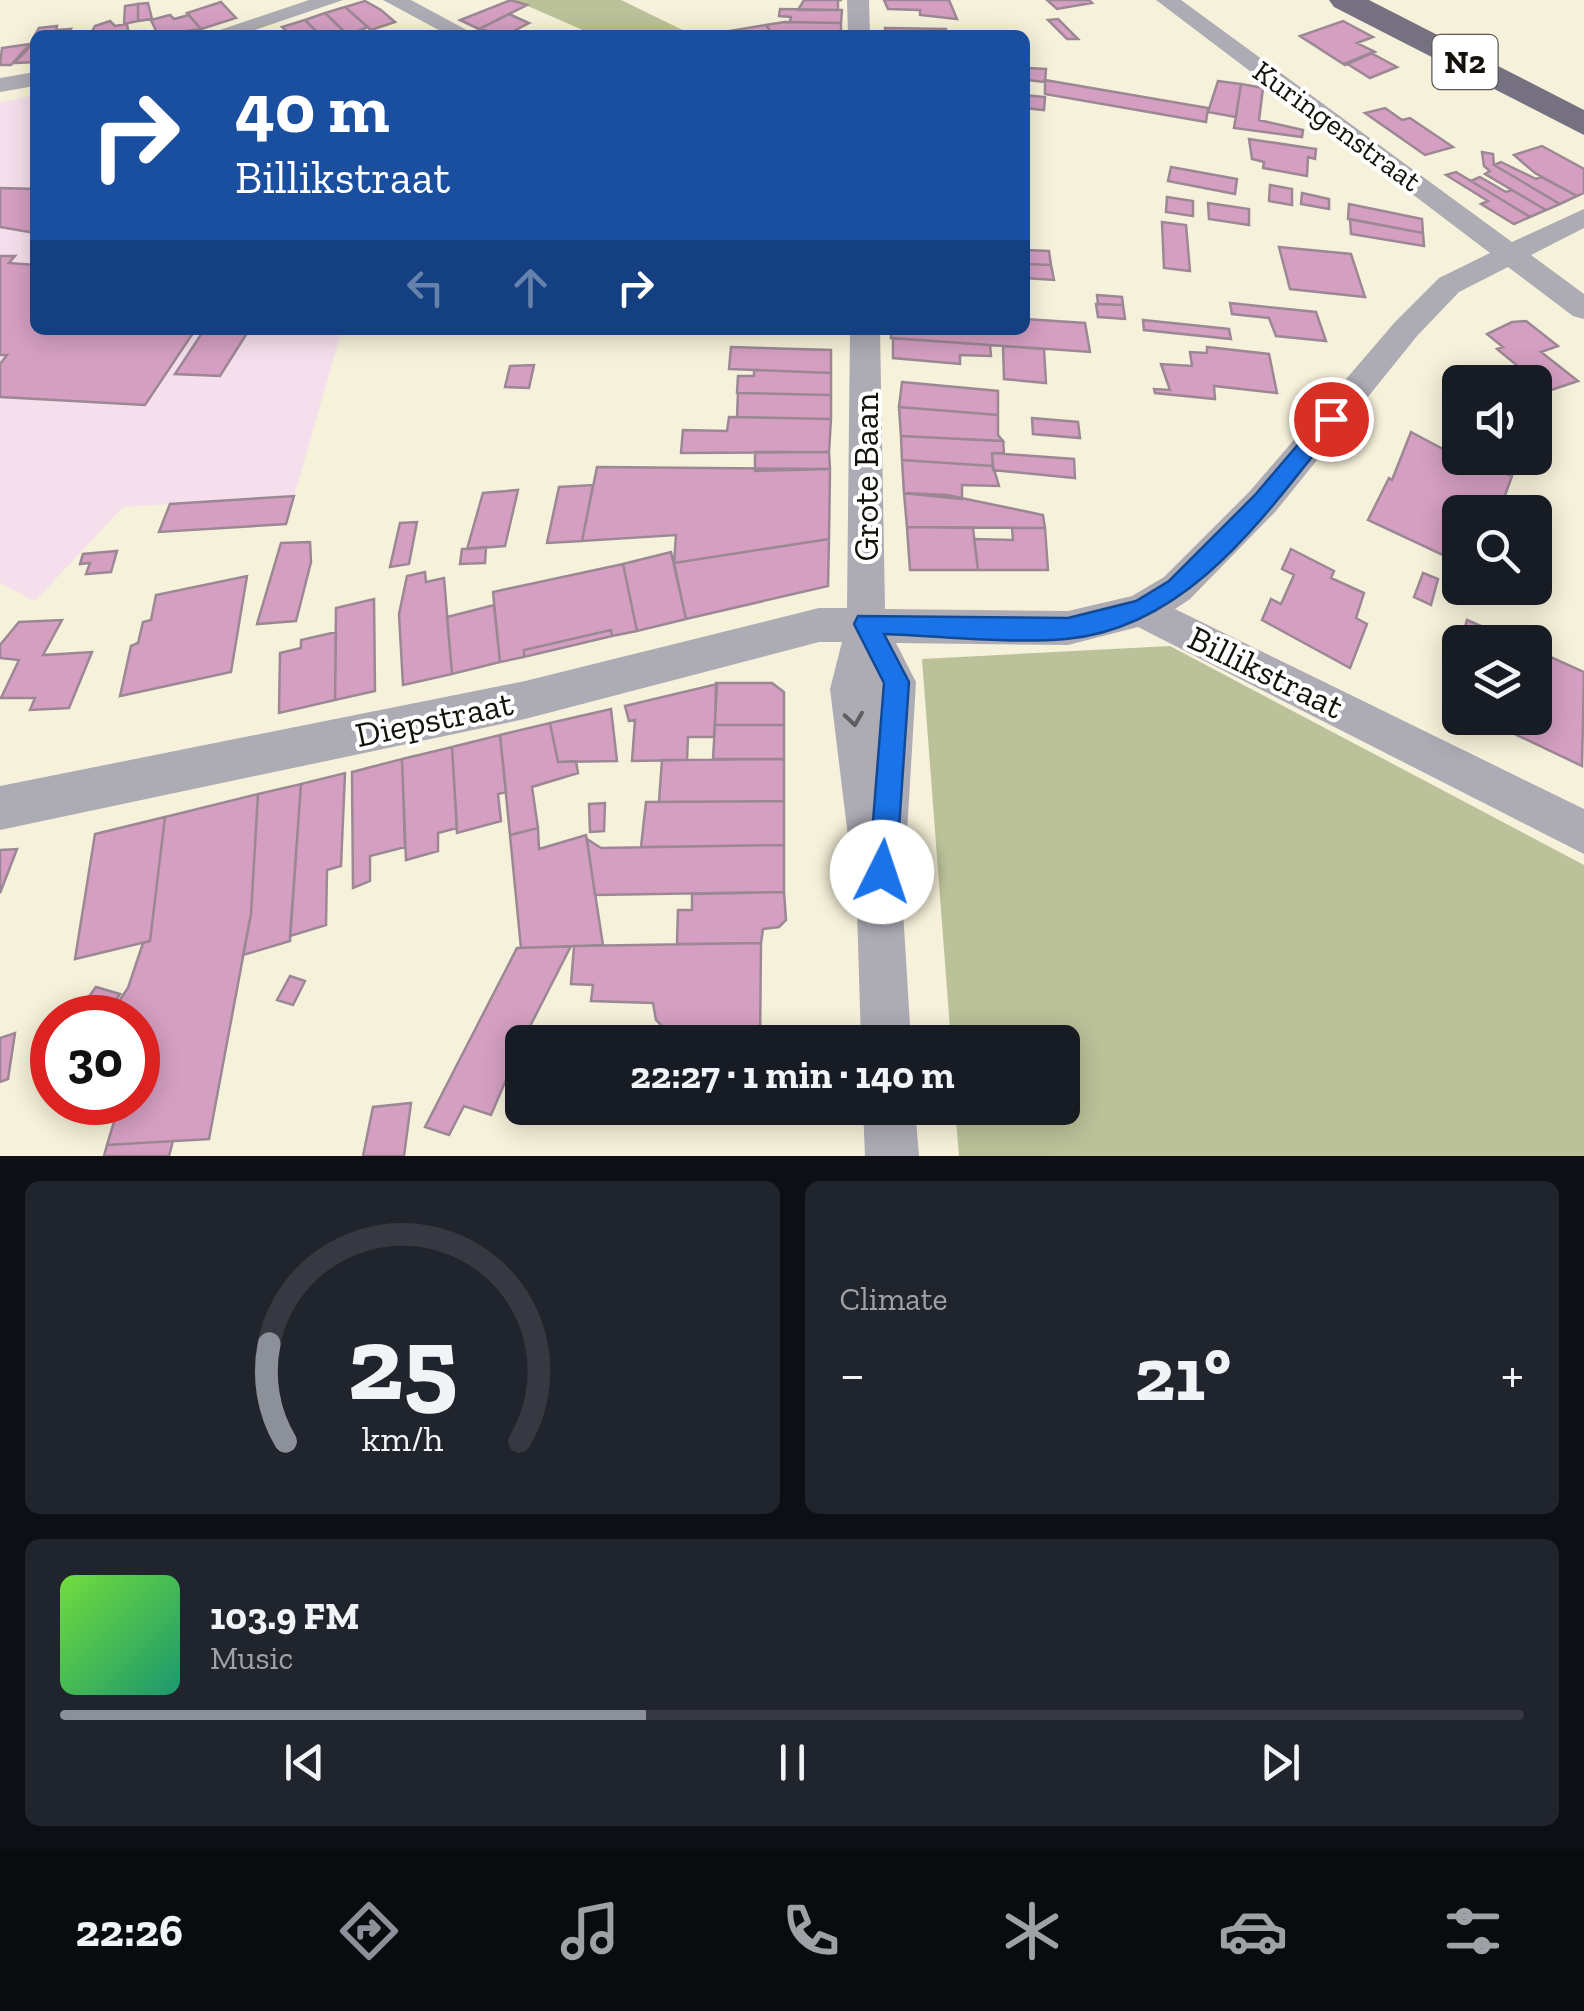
<!DOCTYPE html>
<html lang="en">
<head>
<meta charset="utf-8">
<style>
	:root { --surface:#171b24; --page:#20242c; --text:#f1f3f6; --muted:#9ea1a6; --line:#363941; --accent:#8c9099 }
	body { margin:0; font-family:"Zilla Slab",serif; background:var(--page); color:var(--text); height:100vh; display:flex; flex-direction:column; font-size:38px; white-space:nowrap }
	* { box-sizing:border-box; margin:0 }
	p { font-size:32px; color:var(--muted) }
	.icon { flex:none; width:55px; height:55px; fill:none; stroke:currentColor; stroke-width:2; stroke-linecap:round; stroke-linejoin:round }
	.map { position:relative; height:1156px; overflow:hidden }
	.side { display:flex; flex-direction:column; gap:25px; padding:25px; background:#0d0f14; flex:1 }
	.side>* { flex:none }
	.banner { position:absolute; left:30px; top:30px; width:1000px; height:305px; border-radius:15px; box-shadow:0 5px 25px #0003; background:#1a4fa0; color:#fff; overflow:hidden }
	.buttons { position:absolute; left:1442px; top:365px; display:grid; gap:20px }
	.buttons a { display:grid; place-items:center; width:110px; height:110px; border-radius:15px; background:var(--surface); box-shadow:0 5px 25px #0003; font-size:50px }
	.speed { position:absolute; left:30px; top:995px; display:flex; gap:20px; font-size:50px; font-weight:700; text-align:center }
	.speed>* { display:grid; place-content:center; width:130px; height:130px; border-radius:50%; background:var(--surface); box-shadow:0 5px 25px #0003; line-height:1 }
	.speed .limit { border:15px solid #d22; background:#fff; color:#111 }
	.pin { position:absolute; display:grid; place-items:center; width:85px; height:85px; color:#fff; margin:-42px; border:5px solid #fff; border-radius:50%; box-shadow:0 2px 10px #0007 }
	.me { position:absolute; width:110px; margin:-55px; rotate:4deg; stroke-linejoin:round; filter:drop-shadow(0 0 8px #0008) }
	.turn { display:flex; align-items:center; gap:35px; height:210px; padding:0 40px; font-size:45px }
	.turn .icon { width:130px; height:130px; stroke-width:2.5 }
	.turn b { display:block; font-size:70px; line-height:85px }
	.lanes { display:flex; align-items:center; height:95px; padding:0 40px; background:#0003; justify-content:center; gap:50px; direction:ltr }
	.lanes .off { opacity:.35 }
	.big { font-size:75px; font-weight:800; line-height:1.1 }
	.side .card { flex:1; display:flex; flex-direction:column; justify-content:center; gap:15px; min-width:0; padding:0 35px; border-radius:15px; background:var(--page) }
	.side .dial { align-items:center; gap:0 }
	.dial svg { height:260px; overflow:visible; fill:none; stroke:var(--line); stroke-width:7; stroke-linecap:round; text-anchor:middle }
	.dial text { fill:var(--text); stroke:none }
	.song { display:flex; align-items:center; gap:30px }
	.cover { width:120px; height:120px; border-radius:15px; background:linear-gradient(135deg,hsl(100 70% 55%),hsl(160 70% 35%)) }
	.played { height:10px; border-radius:5px; background:linear-gradient(90deg,var(--accent) 40%,var(--line) 40%) }
	.keys { display:flex; justify-content:space-around; direction:ltr }
	.heat { display:flex; justify-content:space-between; align-items:center; font-size:55px; direction:ltr }
	.side .tiles { flex:1; display:grid; gap:25px; grid-template-columns:1fr 1fr }
	.card:last-child { grid-column:span 2 }
	.trip { position:absolute; left:505px; top:1025px; width:575px; height:100px; border-radius:15px; background:var(--surface); box-shadow:0 5px 25px #0003; font-weight:800; line-height:100px; text-align:center }
	.dock { display:flex; height:160px; justify-content:space-around; align-items:center; background:#090b0e; color:var(--muted) }
	.dock .icon { width:70px; height:70px }
	.dock .current { color:var(--accent) }
	.dock b { font-size:45px; color:var(--text) }
	.map>svg:first-child { display:block }
</style>
</head>
<body>
<div class="map">
<svg width="1584" height="1156" viewBox="0 0 1584 1156">
	<rect width="100%" height="100%" fill="#f6f1da"/>
	<path fill="#f5dfec" d="M35,95V330H328L340,335L294,496L123,507L35,601L0,583V103Z"/>
	<path fill="#bbc299" d="M514,0H621L693,35H594Z
		M1170,646L1584,865V1156H959L955,1108H1062V1042H951L922,659Z"/>
	<path fill="#d59fc2" stroke="#9c8895" stroke-width="2.5" d="M511,0L527,5L479,29L460,20Z
		M804,0H842H838V10H798Z
		M884,0H949L957,19L920,15V10L888,9Z
		M1047,0H1089L1092,3L1057,9Z
		M365,1L381,10L395,22L371,30L345,7Z
		M221,2L236,18L201,29L187,13Z
		M148,3L152,19L138,21V4Z
		M138,4V21L124,24L125,6Z
		M345,7L368,27L348,35L325,13Z
		M780,9L842,10L841,23L790,22L791,17L779,16Z
		M325,13L348,35H320L305,20Z
		M509,14L529,23L506,35L479,29Z
		M170,15L174,19L189,15L201,29L158,35L151,20Z
		M1058,19L1078,39H1067L1048,20Z
		M305,20L320,35H291L282,27Z
		M110,21L115,26L127,24L129,35H90L95,26Z
		M1343,21L1373,37L1357,43L1375,52L1345,65L1300,36Z
		M785,22L841,23V35H773L766,25Z
		M766,25L773,35H706Z
		M57,26L56,30L71,29L68,35H35L39,28Z
		M885,28L946,29V34L956,35H885Z
		M35,35V62L14,63L27,50Z
		M30,44L11,65H0L2,48Z
		M1371,53L1397,67L1370,78L1346,63Z
		M1028,68L1046,69L1045,82L1027,80Z
		M1045,80L1208,108L1206,122L1045,94Z
		M1218,81L1241,84L1236,117L1208,112Z
		M1241,84L1263,88L1259,120L1303,130L1302,137L1234,128Z
		M1025,95L1045,97L1044,110L1025,108Z
		M1385,108L1402,120L1410,118L1453,147L1425,155L1365,113Z
		M1249,139L1316,149L1315,159L1308,157L1307,176L1263,168L1264,162L1252,159Z
		M1542,146L1584,169V193L1577,196L1535,173L1514,155Z
		M1482,152L1493,154L1494,165L1560,204L1546,210L1485,174L1490,171L1484,166Z
		M1501,162L1536,179L1541,177L1577,196L1560,204L1494,165Z
		M1171,167L1237,179L1235,194L1168,181Z
		M1456,172L1471,181L1530,217L1514,224L1481,204L1488,201L1446,175Z
		M1480,177L1506,192L1512,190L1546,210L1530,217L1471,181Z
		M1270,185L1292,189V205L1269,201Z
		M0,188L35,189V233L0,227Z
		M1302,193L1329,199V209L1301,204Z
		M1167,197L1193,201V216L1166,212Z
		M1208,203L1249,209V225L1209,219Z
		M1349,204L1422,219L1423,233L1348,219Z
		M1350,219L1423,233L1424,246L1351,234Z
		M1162,222L1186,225L1190,271L1164,268Z
		M1279,247L1351,254L1365,297L1290,289Z
		M1025,250L1049,251L1051,265L1025,264Z
		M0,256H15L9,263L35,265V330H195L145,405L0,397V364L7,355H0Z
		M1025,264L1051,265L1054,280L1025,278Z
		M1097,295L1122,297L1123,305L1098,304Z
		M1230,303L1316,312L1326,341L1276,336L1269,318L1232,314Z
		M1096,304L1123,305L1125,319L1098,317Z
		M1025,319L1085,323L1090,352L891,338V330H1025Z
		M1143,320L1229,329L1231,339L1144,330Z
		M1526,321L1558,346L1541,352L1578,381L1548,391L1497,349L1503,347L1487,334L1512,322Z
		M204,330H249L220,376L175,374Z
		M893,338L990,345L991,356L960,355V364L893,358Z
		M1003,346L1044,349L1046,383L1004,379Z
		M731,347L831,350V373L729,369Z
		M1207,347L1269,354L1277,393L1214,386L1215,399L1155,393L1154,389L1170,390L1161,364L1192,366L1190,352L1207,353Z
		M534,365L529,388L505,387L510,366Z
		M754,370L831,373V395L737,393L738,376H754Z
		M902,382L998,391V415L899,407Z
		M738,393L831,395V419L737,417Z
		M899,407L998,415V435L1003,441L901,436Z
		M729,417L831,419L829,452L681,453L683,430L727,431Z
		M1032,418L1078,422L1080,438L1033,434Z
		M1411,432L1460,458L1512,476L1499,512H1460V563L1368,520L1389,478L1392,480Z
		M901,436L1003,441L1004,453H992L993,466L902,460Z
		M755,452H829L830,469L755,471Z
		M992,453L1074,459L1075,478L993,470Z
		M902,460L993,466L999,486L962,485V499L904,493Z
		M597,467L830,469L829,539L674,563L676,535L582,541Z
		M593,485L582,541L547,543L559,487Z
		M518,490L505,546L467,549L483,493Z
		M904,493L947,495L1043,515L1045,528L907,527Z
		M294,496L286,524L159,532L170,504Z
		M417,522L409,564L390,567L400,523Z
		M907,527L973,528L978,570H910Z
		M1012,528H1045L1048,570H978L974,539L1013,540Z
		M829,539L828,586L686,619L674,563Z
		M310,542L311,562L296,621L257,624L281,543Z
		M486,547L485,563L460,564L462,549Z
		M1291,549L1334,571L1331,578L1364,593L1356,618L1367,624L1350,668L1262,620L1271,599L1281,604L1294,575L1282,569Z
		M117,551L111,572L86,574L90,563L80,564L83,554Z
		M671,552L686,619L637,631L623,564Z
		M623,564L637,631L612,636L611,630L524,650V657L500,662L493,592Z
		M425,572L426,582L444,578L452,674L403,685L399,614L407,576Z
		M1423,573L1438,579L1431,605L1414,597Z
		M247,576L231,672L120,696L131,646L138,643L143,622L151,620L156,595Z
		M374,599L375,691L335,700L336,608Z
		M494,605L500,662L452,674L447,617Z
		M62,620L43,655L92,652L69,708L30,710L35,698H1L19,660L0,658V645L19,622Z
		M1467,620L1518,642H1461Z
		M611,630L612,636L524,657V650Z
		M336,632L335,700L279,713L280,653L301,648V640Z
		M1460,645V708L1445,700Z
		M1535,650L1584,672L1582,766L1481,718H1535Z
		M716,683H772L784,692V725H715Z
		M717,684L714,737H688L687,760L632,761L635,720L629,721L625,706Z
		M611,709L617,761L558,762L550,723Z
		M550,723L558,762L576,761L578,773L532,787L538,828L510,835L500,735Z
		M715,725H784V759H713Z
		M500,735L506,792L498,794L501,821L457,833L452,747Z
		M452,747L457,828L438,833V851L406,860L402,759Z
		M402,759L405,847L370,856V881L353,888L352,772Z
		M784,759V801L659,802L662,760Z
		M345,773L341,866L327,870L326,925L290,936L301,784Z
		M301,784L290,941L243,955L251,914L258,794Z
		M258,794L251,914L209,1139L107,1145L120,1102H138L142,1033H138V1018H107L128,988L143,943L150,941L165,817Z
		M784,801V845L641,847L646,802Z
		M605,803L604,831L590,832L589,804Z
		M165,817L150,941L75,959L95,834Z
		M538,828L539,849L586,835L603,945L521,948L510,835Z
		M587,839L601,848L784,845V892L595,895Z
		M17,849L0,893V850Z
		M784,892L786,920L779,927L763,929L761,943L677,944L678,910H692V894Z
		M761,943L760,1042H679V1032L665,1029L656,1020L653,1003L591,1001L593,985L571,984L574,946Z
		M571,946L522,1042L520,1071L509,1073L491,1115L464,1106L449,1135L425,1127L517,948Z
		M290,976L305,981L293,1005L277,1000Z
		M96,987L120,994L104,1018H73Z
		M15,1033L8,1079L0,1082V1038Z
		M411,1103L404,1156H363L373,1107Z
		M173,1141L169,1156H104L107,1145Z"/>
	<g fill="none" stroke-linecap="round" stroke-linejoin="round">
		<path fill="#adabb4" fill-rule="evenodd" d="M309,0H343L240,35H205Z
			M383,0H411L476,35H448Z
			M847,0H869L870,35H848Z
			M1156,0H1181L1512,242L1584,209V228L1531,255L1584,294V319L1573,316L1508,267L1459,292L1417,336L1276,511L1190,599L1175,609L1584,809V854L1138,627L1068,645L896,643L916,682L907,833L901,849L895,851L903,910L911,1042H861L857,910L830,689L842,642H819L525,719L0,830V786L525,681L819,608H847L850,330H880L885,609L1068,611L1132,596L1164,577L1250,491L1395,322L1439,278L1490,253Z
			M35,72V86L0,92V78Z
			M863,1108H915L919,1156H865Z"/>
		<path fill="#767181" fill-rule="evenodd" d="M1329,0H1369L1584,110V135L1334,7Z"/>
	</g>
	<defs><path id="oneway-chevron" d="M-2-3.5L2.5 0L-2 3.5" fill="none" stroke-width="1.6" stroke-linecap="round" stroke-linejoin="round" transform="scale(2.5)"/></defs>
	<use stroke="#605e60" href="#oneway-chevron" transform="translate(854 719) rotate(82)"/>
	<path fill="#1a73e8" stroke="#114b97" stroke-width="2.5" d="M1331,411L1338,414V424C1266,513 1190,628 1066,639C1007,644 943,636 884,634L909,682L896,872L892,882L882,886L873,882L869,872L884,683L854,624L858,616L1068,618L1136,601L1169,581L1255,495L1324,414Z"/>
	<g text-anchor="middle" stroke-width="8" stroke-linejoin="round" paint-order="stroke">
		<g font-size="30" fill="#14120b" stroke="#fff">
			<text transform="translate(1337 126) rotate(36)" y="10">Kuringenstraat</text>
		</g>
		<rect fill="#fff" stroke="#5a5954" stroke-width="2.5" x="1432.5" y="35" width="65" height="54" rx="8"/>
		<g font-size="32" font-weight="bold" fill="#14120b">
			<text x="1465" y="73">N2</text>
		</g>
		<g font-size="35" fill="#14120b" stroke="#fff">
			<text transform="translate(866 477) rotate(-90)" y="12">Grote Baan</text>
			<text transform="translate(1266 672) rotate(26)" y="12">Billikstraat</text>
			<text transform="translate(434 719) rotate(-12)" y="12">Diepstraat</text>
		</g>
	</g>
</svg>
<div class="buttons">
<a><svg class="icon" aria-label="sound" viewBox="0 0 24 24"><path d="M4 9h4l5-4v14l-5-4H4zM17 9q2 3 0 6"/></svg></a>
<a><svg class="icon" aria-label="search" viewBox="0 0 24 24"><circle cx="10" cy="10" r="6"/><path d="M15 15l6 6"/></svg></a>
<a><svg class="icon" aria-label="layers" viewBox="0 0 24 24"><path d="M12 4l9 5-9 5-9-5zM3 14l9 5 9-5"/></svg></a>
</div>
<div class="speed"><div class="limit">30</div></div>
<div class="pin" style="left:1331px;top:419px;background:#d93025"><svg class="icon" aria-label="arrive" viewBox="0 0 24 24"><path d="M6 21V4h12l-3 4 3 4H6"/></svg></div>
<svg class="me" style="left:882px;top:872px" viewBox="-20 -20 40 40"><circle r="19" fill="#fff"/><path d="M0-13L10 11 0 6-10 11z" fill="#1a73e8"/></svg>
<div class="trip">22:27 · 1 min · 140 m</div>
<div class="banner">
<div class="turn"><svg class="icon" aria-label="right" viewBox="0 0 24 24"><path d="M7 20v-9h11M14 6l5 5-5 5"/></svg><div><b>40 m</b>Billikstraat</div></div>
<div class="lanes"><svg class="icon off" aria-label="left" viewBox="0 0 24 24"><path d="M17 20v-9H6M10 6l-5 5 5 5"/></svg><svg class="icon off" aria-label="ahead" viewBox="0 0 24 24"><path d="M12 20V5M6 11l6-6 6 6"/></svg><svg class="icon" aria-label="right" viewBox="0 0 24 24"><path d="M7 20v-9h11M14 6l5 5-5 5"/></svg></div>
</div>
</div>
<section class="side">
<div class="tiles">
<div class="card dial"><svg viewBox="0 0 100 80">
<path d="M14 69A42 42 0 1 1 86 69"/>
<path d="M14 69A42 42 0 0 1 9 39" stroke="#8c9099"/>
<text x="50" y="56" font-size="32" font-weight="700">25</text>
<text x="50" y="72" font-size="11">km/h</text>
</svg></div>
<div class="card"><p>Climate</p>
<div class="heat"><a>−</a><b class="big">21°</b><a>+</a></div>
</div>
<div class="card">
<div class="song"><i class="cover"></i><div><b>103.9 FM</b><p>Music</p></div></div>
<div class="played"></div>
<div class="keys"><svg class="icon" aria-label="previous" viewBox="0 0 24 24"><path d="M18 5L8 12l10 7zM5 5v14"/></svg><svg class="icon" aria-label="pause" viewBox="0 0 24 24"><path d="M8 5v14M16 5v14"/></svg><svg class="icon" aria-label="next" viewBox="0 0 24 24"><path d="M6 5l10 7-10 7zM19 5v14"/></svg></div>
</div>
</div>
</section>
<nav class="dock">
<b>22:26</b>
<svg class="icon current" aria-label="directions" viewBox="0 0 24 24"><path d="M12 3l9 9-9 9-9-9zM9 14v-3h6M13 9l2 2-2 2"/></svg>
<svg class="icon" aria-label="music" viewBox="0 0 24 24"><path d="M9 18V5l10-2v13"/><circle cx="6" cy="18" r="3"/><circle cx="16" cy="16" r="3"/></svg>
<svg class="icon" aria-label="phone" viewBox="0 0 24 24"><path d="M5 4h4l2 5-3 2q2 4 5 5l2-3 5 2v4C11 20 4 13 5 4z"/></svg>
<svg class="icon" aria-label="climate" viewBox="0 0 24 24"><path d="M12 3v18M4 7l16 10M4 17L20 7"/></svg>
<svg class="icon" aria-label="car" viewBox="0 0 24 24"><path d="M5 17H2v-5l4-1 3-4h7l3 4 3 1v5h-3M9 17h6M6 11h13"/><circle cx="7" cy="17" r="2"/><circle cx="17" cy="17" r="2"/></svg>
<svg class="icon" aria-label="filters" viewBox="0 0 24 24"><path d="M4 7h16M4 17h16"/><circle cx="9" cy="7" r="2"/><circle cx="15" cy="17" r="2"/></svg>
</nav>
</body>
</html>
